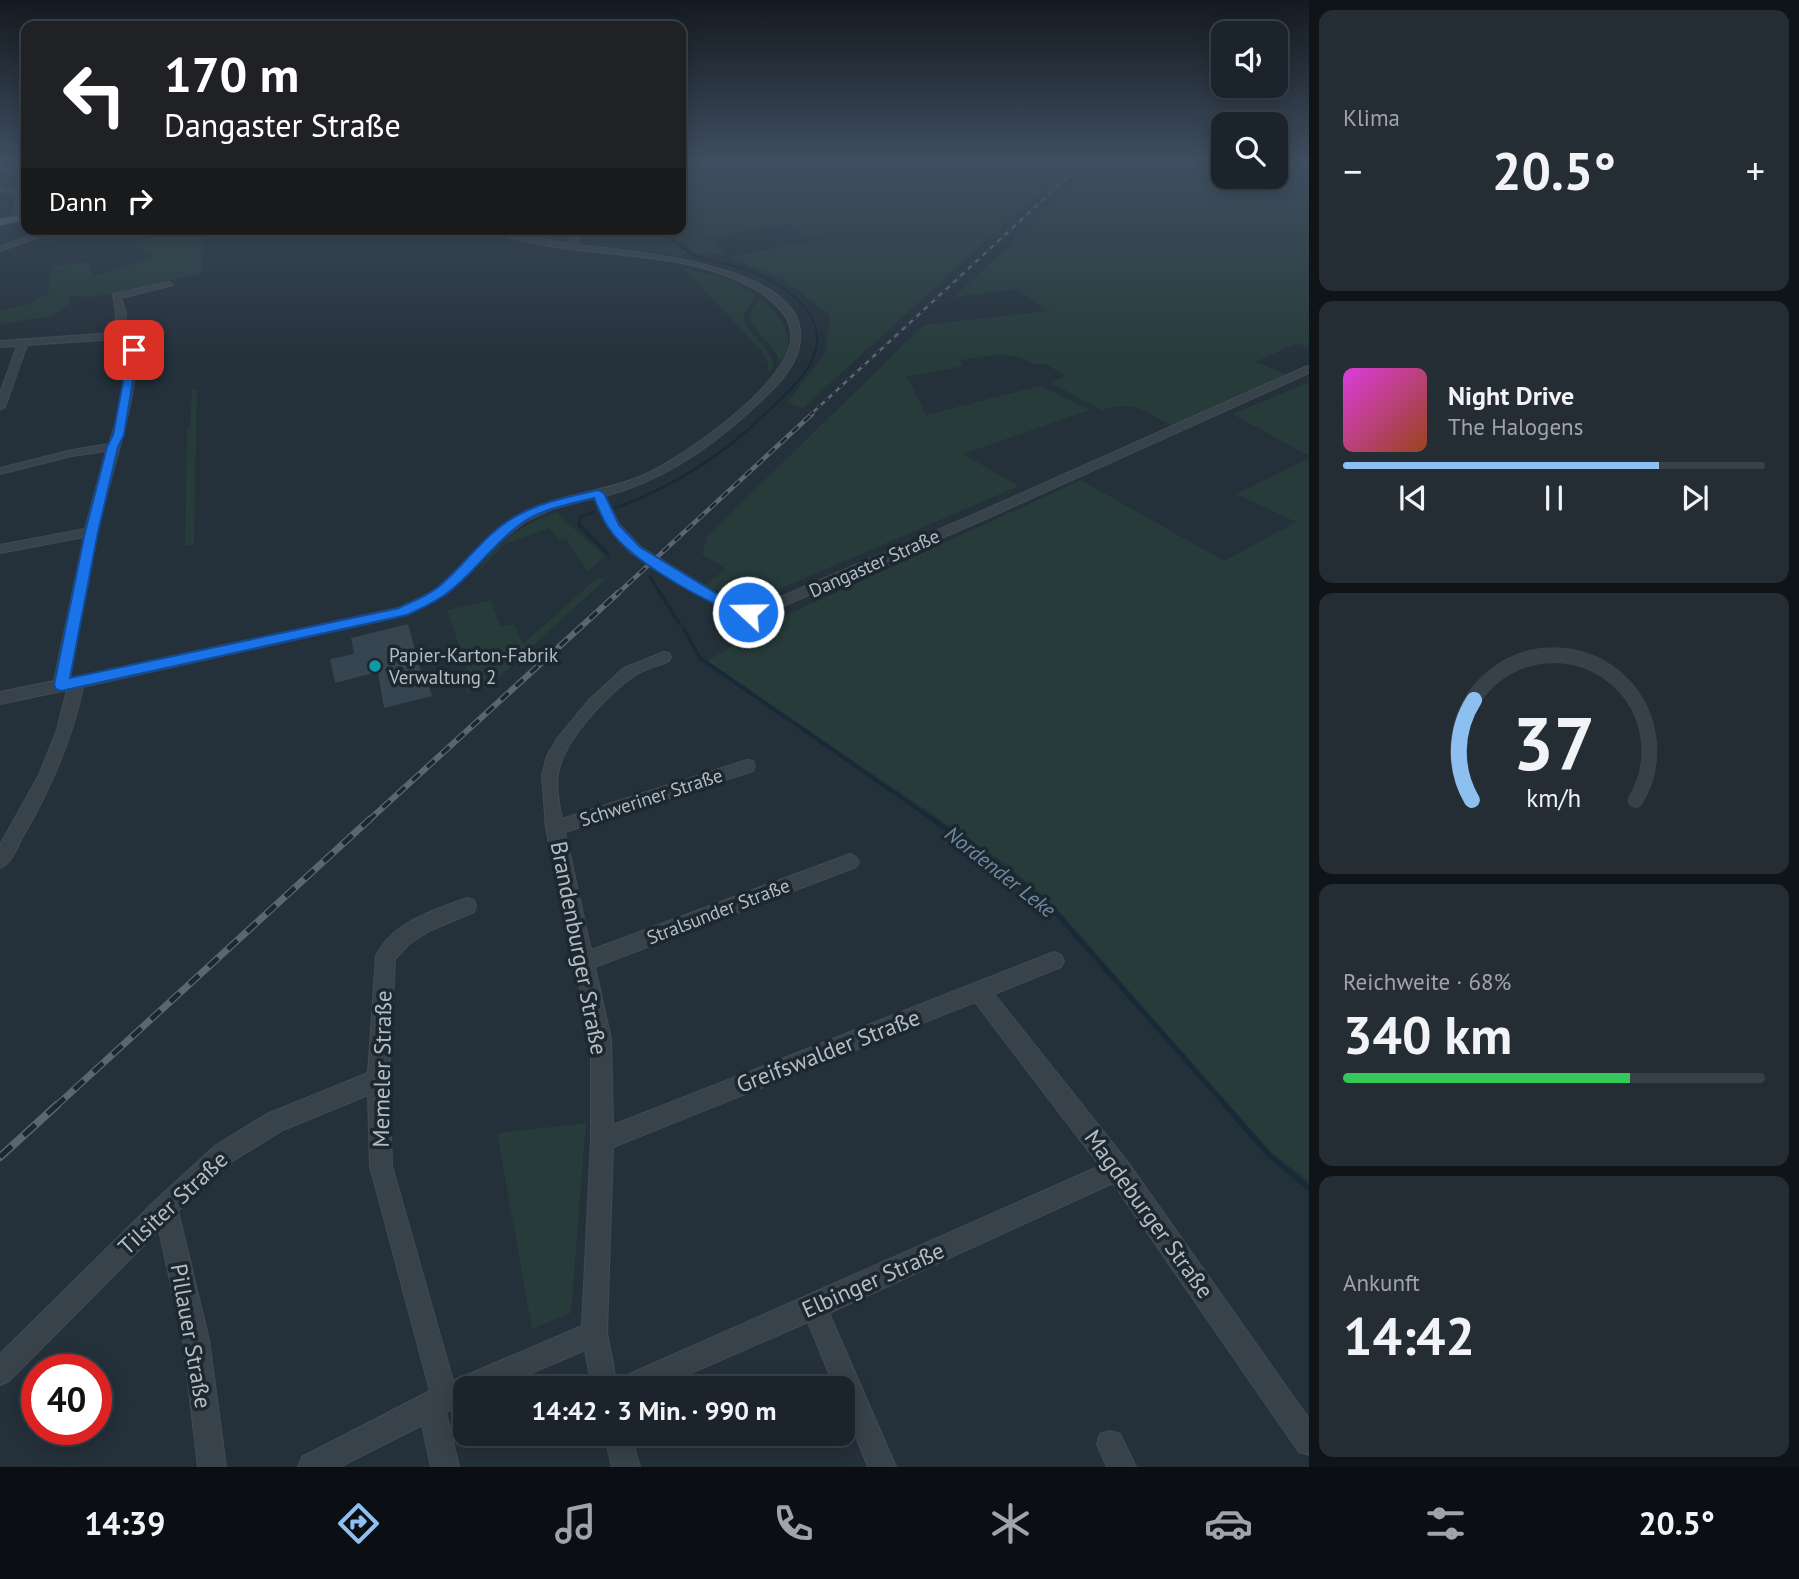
<!DOCTYPE html>
<html lang="de">
<head>
<meta charset="utf-8">
<style>
	:root { --surface:#1b242c; --page:#242c34; --text:#f1f3f6; --muted:#a0a4a9; --line:#394148; --accent:#8dc0f0 }
	body { margin:0; font-family:"PT Sans",sans-serif; background:var(--page); color:var(--text); height:100vh; display:flex; flex-direction:column; font-size:26px; white-space:nowrap }
	* { box-sizing:border-box; margin:0 }
	p { font-size:23px; color:var(--muted) }
	.icon { flex:none; width:38px; height:38px; fill:none; stroke:currentColor; stroke-width:2; stroke-linecap:round; stroke-linejoin:round }
	.map { position:relative; flex:1; overflow:hidden }
	.sheet { display:flex; flex-direction:column; gap:10px; padding:10px; background:#0f1418; width:490px }
	.sheet>* { flex:none }
	.guide { position:absolute; left:21px; top:21px; width:665px; height:214px; border-radius:14px; box-shadow:0 4px 18px #0003,0 0 0 2px var(--line); background:#202124; color:#fff; overflow:hidden }
	.tools { position:absolute; left:1211px; top:21px; display:grid; gap:14px }
	.tools a { display:grid; place-items:center; width:77px; height:77px; border-radius:14px; background:var(--surface); box-shadow:0 4px 18px #0003,0 0 0 2px var(--line); font-size:35px }
	.speed { position:absolute; left:21px; top:1354px; display:flex; gap:14px; font-size:35px; font-weight:700; text-align:center }
	.speed>* { display:grid; place-content:center; width:91px; height:91px; border-radius:50%; background:var(--surface); box-shadow:0 4px 18px #0003,0 0 0 2px var(--line); line-height:1 }
	.speed .limit { border:10px solid #d22; background:#fff; color:#111 }
	.pin { position:absolute; display:grid; place-items:center; width:60px; height:60px; color:#fff; margin:-30px; border-radius:14px; box-shadow:0 4px 10px #0006 }
	.me { position:absolute; width:77px; margin:-38px; rotate:291deg; stroke-linejoin:round; filter:drop-shadow(0 0 5px #0008) }
	.turn { display:flex; align-items:center; gap:24px; height:147px; padding:0 28px; font-size:32px }
	.turn .icon { width:91px; height:91px; stroke-width:2.5 }
	.turn b { display:block; font-size:49px; line-height:60px }
	.then { display:flex; align-items:center; height:66px; padding:0 28px; background:#0003; gap:14px; font-size:26px }
	.big { font-size:52px; font-weight:700; line-height:1.1 }
	.sheet .widget { flex:1; display:flex; flex-direction:column; justify-content:center; gap:10px; min-width:0; padding:0 24px; border-radius:14px; background:var(--page) }
	.sheet .dial { align-items:center; gap:0 }
	.dial svg { height:182px; overflow:visible; fill:none; stroke:var(--line); stroke-width:7; stroke-linecap:round; text-anchor:middle }
	.dial text { fill:var(--text); stroke:none }
	.song { display:flex; align-items:center; gap:21px }
	.cover { width:84px; height:84px; border-radius:10px; background:linear-gradient(135deg,hsl(300 70% 55%),hsl(20 70% 35%)) }
	.played { height:7px; border-radius:4px; background:linear-gradient(90deg,var(--accent) 75%,var(--line) 75%) }
	.keys { display:flex; justify-content:space-around; direction:ltr }
	.heat { display:flex; justify-content:space-between; align-items:center; font-size:38px; direction:ltr }
	.charge { height:10px; border-radius:5px; background:linear-gradient(90deg,#34c759 68%,var(--line) 0) }
	.trip { position:absolute; left:453px; top:1376px; width:402px; height:70px; border-radius:14px; background:var(--surface); box-shadow:0 4px 18px #0003,0 0 0 2px var(--line); font-weight:700; line-height:70px; text-align:center }
	.tabs { display:flex; height:112px; justify-content:space-around; align-items:center; background:#0b0e12; color:var(--muted) }
	.tabs .icon { width:49px; height:49px }
	.tabs .current { color:var(--accent) }
	.tabs b { font-size:32px; color:var(--text) }
	main { display:flex; flex:1; min-height:0 }
	.map>svg:first-child { display:block }
</style>
</head>
<body>
<main>
<div class="map">
<svg width="1309" height="1467" viewBox="0 0 1309 1467">
	<rect width="100%" height="100%" fill="#24303a"/>
	<path fill="#263b3a" d="M681,160H1075L803,408L787,403L826,352L830,315L787,282L729,257L827,238L820,233L805,236L787,224L707,238L726,255H698L667,229L676,233L677,229H681V176L687,175L681,174Z
		M1100,160H1223V177H1276V160H1309V348L1298,343L1255,362L1286,374L1174,427C1146,412 1133,399 1102,410L1051,383L1065,376L1044,363L1036,365C1010,350 988,355 959,361L964,366L907,377L926,415L1040,386L1091,410L963,454L1019,486L756,599L735,600L704,585L726,569L702,554L707,536L924,325L1049,311L1017,289L954,297Z
		M194,229H206L201,274L93,297L70,296L68,299L70,303L52,316L0,324V310L22,306L48,295L51,266L87,262L94,276L156,256L132,245L164,234L191,235Z
		M498,229H660L688,252L680,256L645,250L554,242Z
		M683,268L726,278L756,294L743,317C748,337 769,342 774,367L767,374L768,364L761,350Z
		M761,298C779,313 801,341 779,362L775,351L750,322L751,310Z
		M1309,382V456L1232,414Z
		M192,389H197L194,546L185,545L187,429L190,426Z
		M1309,458V1181L1271,1152L1058,910L1007,865L707,661L780,618L1081,480L1224,561L1296,522L1236,494Z
		M556,512L604,556L588,572L566,539L559,540L549,528L505,544L473,577C492,544 521,525 556,512Z
		M597,578L606,579L486,689L480,683L467,694L469,676L447,610L491,600L500,627L514,624L523,644Z
		M586,1123L571,1313L532,1329L497,1133Z"/>
	<g fill="none" stroke-linecap="round" stroke-linejoin="round">
		<path stroke="#182937" stroke-width="2" d="M662,229C672,239 682,250 695,256C712,263 730,263 747,270C777,281 825,309 816,349C810,375 782,398 764,415"/>
		<path stroke="#182937" stroke-width="2.5" d="M615,508C673,487 721,457 765,414
			M594,512L580,517L579,525L608,554
			M650,577L661,595"/>
		<path stroke="#182937" stroke-width="3.5" d="M660,593L679,623
			M684,629L700,658L935,821"/>
		<path stroke="#182937" stroke-width="4.5" d="M932,819L1004,869L1056,913L1227,1107"/>
		<path stroke="#182937" stroke-width="5" d="M1225,1105L1269,1155L1309,1188"/>
	</g>
	<path fill="#364550" d="M408,624L422,675L426,677L432,696L384,708L378,672L335,683L330,659L354,654L351,638Z"/>
	<g fill="none" stroke-linecap="round" stroke-linejoin="round">
		<defs>
			<path id="minor" d="M0,167L26,173V177L0,171Z
				M0,187L19,190L24,196L19,214L12,212L17,198L14,194L0,191Z
				M50,229H62L0,251V246Z
				M488,229C515,229 542,241 569,244L572,238L571,229H579L580,238L577,245C627,251 818,264 799,347C794,372 769,393 751,410C709,449 662,481 605,496L619,524L641,547L729,601L749,607L759,606L973,515L1305,367L1309,366V373L981,521L762,615L748,617L719,607L631,553L607,526L594,498L553,509L526,521L497,544L448,593L407,615L83,687C72,741 50,790 22,838C17,848 11,864 0,868V845L39,775L57,730L67,690L0,704V692L54,681L84,537L0,553V545L85,529L106,451L72,456L0,474V468L72,450L109,444L120,409L129,338L27,345L5,407L0,410V393L17,346L0,347V341L114,333L116,313L113,294L169,282L173,285L121,298L126,313L124,333L134,332L139,335C137,403 113,464 98,530C86,579 79,629 70,678L398,608C412,601 428,596 440,586C468,563 487,532 519,515C558,493 604,493 644,475C683,457 797,380 791,332C789,313 771,299 755,289C691,252 614,258 544,245C526,242 504,238 488,229Z
				M664,652L669,653L671,657L669,661C658,666 644,669 634,676C608,694 566,738 559,769C555,785 559,803 562,819L747,760L753,761L755,766L753,771L565,832L591,950L850,854L856,857L859,862L856,867L595,967L611,1039L613,1125L1054,952L1061,955L1064,961L1061,967L994,994L1127,1161L1309,1419V1455L1299,1452L1113,1183L829,1313L896,1467H868L844,1407V1388H835L808,1322L657,1388H592L585,1350L497,1388H466V1402L446,1412L459,1467H431L422,1425L340,1467H298L302,1457L430,1391L370,1166L368,1095L283,1130L231,1162L178,1211L209,1340L226,1467H198L183,1340L159,1230L9,1381L0,1385V1354L157,1199L215,1146L267,1114L368,1073L376,956C392,922 435,910 467,898L474,900L476,906L474,912L429,931L409,944L395,959L389,1080L392,1166L453,1381L582,1326L591,1140V1039L546,828L542,775L547,756L557,739L590,699L624,668ZM975,1002L1100,1166L616,1380L607,1333L613,1147Z
				M1110,1431L1120,1434L1136,1467H1107L1097,1444L1100,1434Z
				M604,1433H630L640,1467H612Z"/>
			<path id="major" d="M26,214V220L0,225V219Z"/>
		</defs>
		<use href="#minor" stroke="#414b53" stroke-width="2"/>
		<use href="#major" stroke="#414b53" stroke-width="2"/>
		<use href="#minor" fill="#38424a" fill-rule="evenodd"/>
		<use href="#major" fill="#56616a" fill-rule="evenodd"/>
		<defs>
			<path id="rail-far4" d="M810,415L1086,160"/>
			<path id="rail-far3" d="M616,595L812,414"/>
			<path id="rail-far2" d="M368,821L618,593"/>
			<path id="rail-far1" d="M55,1107L370,819"/>
			<path id="rail" d="M0,1157L57,1105"/>
		</defs>
		<use href="#rail-far4" stroke="#5a6671" stroke-width="2.5"/>
		<use href="#rail-far3" stroke="#5a6671" stroke-width="4.5"/>
		<use href="#rail-far2" stroke="#5a6671" stroke-width="6"/>
		<use href="#rail-far1" stroke="#5a6671" stroke-width="7"/>
		<use href="#rail" stroke="#5a6671" stroke-width="8"/>
		<use href="#rail-far4" stroke="#1d272f" stroke-width="2" stroke-dasharray="5" stroke-linecap="butt"/>
		<use href="#rail-far3" stroke="#1d272f" stroke-width="2.5" stroke-dasharray="8" stroke-linecap="butt"/>
		<use href="#rail-far2" stroke="#1d272f" stroke-width="3.5" stroke-dasharray="10" stroke-linecap="butt"/>
		<use href="#rail-far1" stroke="#1d272f" stroke-width="4.5" stroke-dasharray="13" stroke-linecap="butt"/>
		<use href="#rail" stroke="#1d272f" stroke-width="5" stroke-dasharray="16" stroke-linecap="butt"/>
	</g>
	<linearGradient id="sky" x2="0" y2="1"><stop stop-color="#141a20"/><stop offset="0.44" stop-color="#3f4e60"/><stop offset="1" stop-color="#3f4e60" stop-opacity="0"/></linearGradient>
	<rect width="1309" height="365" fill="url(#sky)"/>
	<path fill="#1a73e8" stroke="#114b97" stroke-width="2" d="M134,347L138,350L124,435L118,447L98,532L70,678L399,608C415,600 432,594 445,581C468,560 488,531 516,516C541,502 571,496 598,490L604,493L619,525L640,547L729,601L753,608L755,612L748,616C710,606 629,561 608,527C602,519 598,507 594,498C570,504 542,509 522,523C495,542 476,571 450,591C437,602 422,608 407,615L61,691L56,689L54,685L85,532L107,447L113,435L129,350Z"/>
	<circle fill="#0f9aa8" stroke="#1d272f" stroke-width="2.5" cx="375" cy="666" r="7"/>
	<g text-anchor="middle" stroke-width="7" stroke-linejoin="round" paint-order="stroke">
		<g font-size="19" fill="#b3bdc6" stroke="#1d272f">
			<text transform="translate(874 563) rotate(-24)" y="7">Dangaster Straße</text>
			<text transform="translate(651 797) rotate(-18)" y="7">Schweriner Straße</text>
			<text transform="translate(718 911) rotate(-21)" y="7">Stralsunder Straße</text>
		</g>
		<g font-size="19" fill="#b3bdc6" stroke="#1d272f" text-anchor="start">
			<text x="389" y="662">Papier-Karton-Fabrik<tspan x="389" dy="22">Verwaltung 2</tspan></text>
		</g>
		<g font-size="21" font-style="italic" fill="#6e8ba3" stroke="#1d272f">
			<text transform="translate(1000 872) rotate(38)" y="7">Nordender Leke</text>
		</g>
		<g font-size="23" fill="#b3bdc6" stroke="#1d272f">
			<text transform="translate(579 948) rotate(79)" y="8">Brandenburger Straße</text>
			<text transform="translate(828 1051) rotate(-21)" y="8">Greifswalder Straße</text>
			<text transform="translate(382 1069) rotate(-89)" y="8">Memeler Straße</text>
			<text transform="translate(173 1203) rotate(-43)" y="8">Tilsiter Straße</text>
			<text transform="translate(1149 1214) rotate(54)" y="8">Magdeburger Straße</text>
			<text transform="translate(873 1280) rotate(-24)" y="8">Elbinger Straße</text>
			<text transform="translate(191 1336) rotate(80)" y="8">Pillauer Straße</text>
		</g>
	</g>
</svg>
<div class="tools">
<a><svg class="icon" aria-label="sound" viewBox="0 0 24 24"><path d="M4 9h4l5-4v14l-5-4H4zM17 9q2 3 0 6"/></svg></a>
<a><svg class="icon" aria-label="search" viewBox="0 0 24 24"><circle cx="10" cy="10" r="6"/><path d="M15 15l6 6"/></svg></a>
</div>
<div class="speed"><div class="limit">40</div></div>
<div class="pin" style="left:134px;top:350px;background:#d93025"><svg class="icon" aria-label="arrive" viewBox="0 0 24 24"><path d="M6 21V4h12l-3 4 3 4H6"/></svg></div>
<svg class="me" style="left:748px;top:612px" viewBox="-20 -20 40 40"><circle r="17" fill="#1a73e8" stroke="#fff" stroke-width="3"/><path d="M0-11L8 9 0 5-8 9z" fill="#fff"/></svg>
<div class="trip">14:42 · 3 Min. · 990 m</div>
<div class="guide">
<div class="turn"><svg class="icon" aria-label="left" viewBox="0 0 24 24"><path d="M17 20v-9H6M10 6l-5 5 5 5"/></svg><div><b>170 m</b>Dangaster Straße</div></div>
<div class="then">Dann<svg class="icon" aria-label="right" viewBox="0 0 24 24"><path d="M7 20v-9h11M14 6l5 5-5 5"/></svg></div>
</div>
</div>
<section class="sheet">
<div class="widget"><p>Klima</p>
<div class="heat"><a>−</a><b class="big">20.5°</b><a>+</a></div>
</div>
<div class="widget">
<div class="song"><i class="cover"></i><div><b>Night Drive</b><p>The Halogens</p></div></div>
<div class="played"></div>
<div class="keys"><svg class="icon" aria-label="previous" viewBox="0 0 24 24"><path d="M18 5L8 12l10 7zM5 5v14"/></svg><svg class="icon" aria-label="pause" viewBox="0 0 24 24"><path d="M8 5v14M16 5v14"/></svg><svg class="icon" aria-label="next" viewBox="0 0 24 24"><path d="M6 5l10 7-10 7zM19 5v14"/></svg></div>
</div>
<div class="widget dial"><svg viewBox="0 0 100 80">
<path d="M14 69A42 42 0 1 1 86 69"/>
<path d="M14 69A42 42 0 0 1 15 25" stroke="#8dc0f0"/>
<text x="50" y="56" font-size="32" font-weight="700">37</text>
<text x="50" y="72" font-size="11">km/h</text>
</svg></div>
<div class="widget"><p>Reichweite · 68%</p><b class="big">340 km</b><div class="charge"></div></div>
<div class="widget"><p>Ankunft</p><b class="big">14:42</b></div>
</section>
</main>
<nav class="tabs">
<b>14:39</b>
<svg class="icon current" aria-label="directions" viewBox="0 0 24 24"><path d="M12 3l9 9-9 9-9-9zM9 14v-3h6M13 9l2 2-2 2"/></svg>
<svg class="icon" aria-label="music" viewBox="0 0 24 24"><path d="M9 18V5l10-2v13"/><circle cx="6" cy="18" r="3"/><circle cx="16" cy="16" r="3"/></svg>
<svg class="icon" aria-label="phone" viewBox="0 0 24 24"><path d="M5 4h4l2 5-3 2q2 4 5 5l2-3 5 2v4C11 20 4 13 5 4z"/></svg>
<svg class="icon" aria-label="climate" viewBox="0 0 24 24"><path d="M12 3v18M4 7l16 10M4 17L20 7"/></svg>
<svg class="icon" aria-label="car" viewBox="0 0 24 24"><path d="M5 17H2v-5l4-1 3-4h7l3 4 3 1v5h-3M9 17h6M6 11h13"/><circle cx="7" cy="17" r="2"/><circle cx="17" cy="17" r="2"/></svg>
<svg class="icon" aria-label="filters" viewBox="0 0 24 24"><path d="M4 7h16M4 17h16"/><circle cx="9" cy="7" r="2"/><circle cx="15" cy="17" r="2"/></svg>
<b>20.5°</b>
</nav>
</body>
</html>
